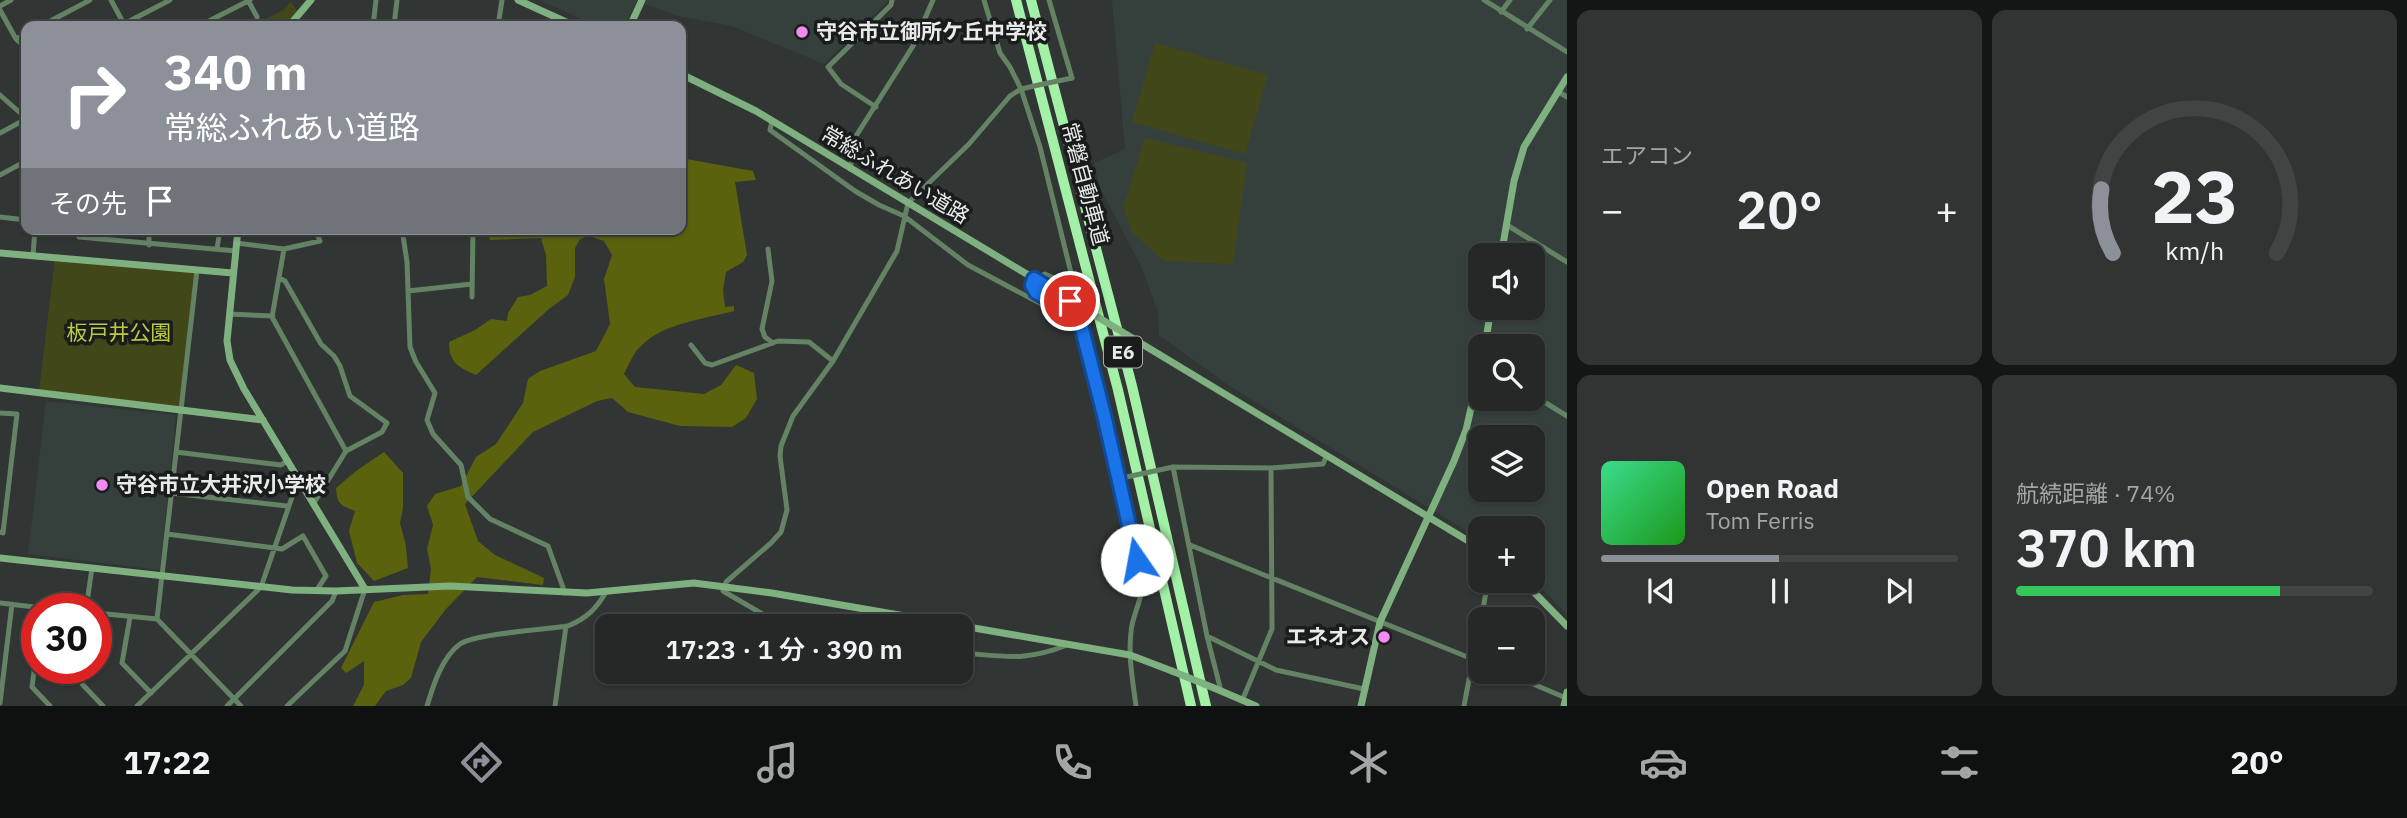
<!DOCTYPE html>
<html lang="ja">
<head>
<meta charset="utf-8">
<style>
	:root { --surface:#252827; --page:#313433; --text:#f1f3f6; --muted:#a3a6a7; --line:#424444; --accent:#8c9099 }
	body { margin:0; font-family:"IBM Plex Sans","Noto Sans JP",sans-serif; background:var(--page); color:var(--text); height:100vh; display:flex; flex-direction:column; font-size:26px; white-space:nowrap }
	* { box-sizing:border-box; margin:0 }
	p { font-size:23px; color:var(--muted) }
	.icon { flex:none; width:38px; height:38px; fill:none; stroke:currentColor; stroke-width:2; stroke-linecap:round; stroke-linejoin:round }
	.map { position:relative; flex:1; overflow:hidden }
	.panel { display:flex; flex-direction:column; gap:10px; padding:10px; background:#141615; width:840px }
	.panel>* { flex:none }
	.guide { position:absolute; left:21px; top:21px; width:665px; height:214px; border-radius:14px; box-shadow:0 2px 5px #0004,0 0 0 2px var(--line); background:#8c9099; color:#fff; overflow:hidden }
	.tools { position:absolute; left:1468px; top:243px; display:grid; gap:14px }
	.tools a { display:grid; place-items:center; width:77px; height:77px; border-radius:14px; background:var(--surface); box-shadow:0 2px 5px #0004,0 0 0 2px var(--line); font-size:35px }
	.speed { position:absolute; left:21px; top:593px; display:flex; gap:14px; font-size:35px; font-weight:700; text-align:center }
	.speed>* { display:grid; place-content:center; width:91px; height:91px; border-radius:50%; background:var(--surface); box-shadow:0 2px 5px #0004,0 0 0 2px var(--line); line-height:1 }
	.speed .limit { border:10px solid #d22; background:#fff; color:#111 }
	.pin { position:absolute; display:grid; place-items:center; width:60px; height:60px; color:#fff; margin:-30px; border:4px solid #fff; border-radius:50%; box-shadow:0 2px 7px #0007 }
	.me { position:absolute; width:77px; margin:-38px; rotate:348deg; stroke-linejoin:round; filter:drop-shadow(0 0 5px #0008) }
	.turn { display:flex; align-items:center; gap:24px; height:147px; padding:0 28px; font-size:32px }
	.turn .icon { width:91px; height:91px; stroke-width:2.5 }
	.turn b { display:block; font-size:49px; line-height:60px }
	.then { display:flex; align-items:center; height:66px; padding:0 28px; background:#0003; gap:14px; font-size:26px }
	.big { font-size:52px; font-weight:600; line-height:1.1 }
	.panel .card { flex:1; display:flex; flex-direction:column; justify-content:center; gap:10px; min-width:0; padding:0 24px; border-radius:14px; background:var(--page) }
	.panel .dial { align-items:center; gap:0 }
	.dial svg { height:182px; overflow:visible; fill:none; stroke:var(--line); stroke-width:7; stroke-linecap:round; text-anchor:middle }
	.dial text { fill:var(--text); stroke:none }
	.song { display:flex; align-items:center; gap:21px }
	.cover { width:84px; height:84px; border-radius:10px; background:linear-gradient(135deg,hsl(150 70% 55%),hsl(120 70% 35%)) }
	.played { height:7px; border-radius:4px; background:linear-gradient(90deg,var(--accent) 50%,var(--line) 50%) }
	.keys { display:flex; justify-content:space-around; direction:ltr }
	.heat { display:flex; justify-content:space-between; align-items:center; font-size:38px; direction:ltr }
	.charge { height:10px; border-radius:5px; background:linear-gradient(90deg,#34c759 74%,var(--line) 0) }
	.panel .tiles { flex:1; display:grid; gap:10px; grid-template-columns:repeat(2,1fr) }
	.trip { position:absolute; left:595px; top:614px; width:378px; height:70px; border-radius:14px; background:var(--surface); box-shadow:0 2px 5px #0004,0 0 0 2px var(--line); font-weight:600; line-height:70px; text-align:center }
	.tab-bar { display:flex; height:112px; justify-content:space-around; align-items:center; background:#0f1010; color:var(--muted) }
	.tab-bar .icon { width:49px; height:49px }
	.tab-bar .selected { color:var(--accent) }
	.tab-bar b { font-size:32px; color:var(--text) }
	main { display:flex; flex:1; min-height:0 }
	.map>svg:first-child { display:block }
</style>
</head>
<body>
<main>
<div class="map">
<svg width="1567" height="706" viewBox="0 0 1567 706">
	<rect width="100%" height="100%" fill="#313534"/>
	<path fill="#35403d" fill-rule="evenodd" d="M539,0H637L625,26H597Z
		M647,0H889L824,64L732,26L678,16L645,4Z
		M1112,0H1567V615L1533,579V528H1480V539L1231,387L1159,335L1158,312L1141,266L1100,188L1094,163L1125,149ZM1480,256H1533V308H1480ZM1480,346H1533V399H1480ZM1480,438H1533V490H1480Z
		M46,401L176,415L160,570L28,554Z"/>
	<path fill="#424719" d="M291,2L299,13L289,26H252L283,10Z
		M1155,43L1268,75L1245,154L1132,122Z
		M1145,138L1247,163L1233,264L1164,261L1132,232L1123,207Z
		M55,257L197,270L181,411L39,392Z"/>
	<path fill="#5a620d" d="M681,158L753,171L756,180L735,182L747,255L743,262L726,272L723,290L725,307L734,306V311C705,319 663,323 641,346C633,353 629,365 624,374L635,387L704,394L721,385L736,365L754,373L757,399L746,418L732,427L680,426L628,412L612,398L597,401L533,432L465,504L478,541L495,555L544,578L543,585L477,577L446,609L421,642L411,678L403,685L386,691L375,706H353L364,685V661L346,673L341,668L374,602L403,595L428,594L431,569L427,549L433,525L427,506L435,494L461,486L476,457L496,444L523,403L528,379L540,371L596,351L610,324L604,279L612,255L604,241L589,236L580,239L575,248V277L568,295L549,309L476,375C458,367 449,363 449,342L475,330L491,319L507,321L508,313L518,297L530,295L547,286L546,255L541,238L490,240L487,230L681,229Z
		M384,452L403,473V508L400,523L406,546L408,568L374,581L357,563L349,531L355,511C340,505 337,504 336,488L356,471Z"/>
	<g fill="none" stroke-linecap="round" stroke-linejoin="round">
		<path stroke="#648365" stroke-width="5" d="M111,0L125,26
			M248,0L257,17
			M984,0L1000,53L1010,67L1021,89L1040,147L1074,285L1070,286L1045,274L1034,279L1033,285L1036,292L1079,317L1081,325
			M1049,0L1072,78
			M1484,0L1567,52
			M0,6L11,0
			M0,10L16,39L26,48
			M1501,12L1510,0
			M289,25L304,26
			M41,26L90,0
			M120,26L170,0
			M199,26L250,0
			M373,26L376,0
			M394,26L397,0
			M498,26L502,0
			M1527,29L1550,0
			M16,39L26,34
			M1557,91L1567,97
			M0,95L26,118
			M876,107L841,84L828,67L891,5L892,0
			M772,121L770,130L855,191L879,205L904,216L968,265L1081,325L1118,479
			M0,133L26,119
			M850,169L856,136L913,46L933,0
			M0,175L26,161
			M0,217L26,220
			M1507,225L1567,262
			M80,229L79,237L236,251
			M402,229L407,262L410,347L416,362L435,393L427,420L433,434L461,465L468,497L490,519L548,546L565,593
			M236,243L284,249L320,241L315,229
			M149,245V229
			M217,249L220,229
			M284,249L272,317L346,451L314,503
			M768,249L772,281L762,329L765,337L773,343
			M33,255L35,229
			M279,278L285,281L321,344L334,356L340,366L350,396L387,423L382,432L346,451
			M408,291L472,284
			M472,297L473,229
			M229,314L273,316
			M691,345L705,363L712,365L778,341L809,342L833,361
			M1533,395L1567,416
			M0,413L17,414L3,533L0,532
			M176,452L281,465L288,460
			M1119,479L1142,582C1143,600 1132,615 1131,632C1128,657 1133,682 1136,706
			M171,493L287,506
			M167,534L282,549L303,536L326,576L316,591
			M1190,545L1480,662
			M0,603L52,609
			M86,609L92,568
			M96,613L157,619L241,706
			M130,617L122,663L151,693
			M157,619L197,270
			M1481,620L1488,581
			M783,626L723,591L726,582L771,543L781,532L787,510L780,456L781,446L793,416L833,361L897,251L908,203L969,144L1010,96L1021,89L1034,86
			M1207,636L1276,670L1364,689
			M37,648L32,687L50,706
			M961,653C1004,656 1025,662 1067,645
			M79,668L82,684L103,706
			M1505,672L1566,698
			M1221,691L1207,636L1173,467L1271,468L1323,464L1327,455
			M1242,701L1272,629L1271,468
			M0,703L12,604
			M137,706L261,587L299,477
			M227,706L332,601L336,591
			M287,706L345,651L365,589
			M427,706C433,686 442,657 460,644C475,634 547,629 568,626C587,618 596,609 606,592
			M555,706L566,626
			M1464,706L1480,622"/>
		<path stroke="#7eb080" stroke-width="7" d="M518,0L575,26
			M289,26L311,0
			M630,26L642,0
			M681,74L756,111L1088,311
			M238,229L227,341L230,360L244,389L365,589
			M0,253L233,273
			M1501,256L1514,181L1524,147L1567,77
			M1132,338L1480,548
			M1485,346L1491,308
			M0,388L263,420
			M0,558L292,590L336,591L450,586L587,593L694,583L772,593L1130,655L1172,671
			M1523,581L1567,626
			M1214,688L1256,706
			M1361,706L1380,622L1454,461L1466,430L1480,369
			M1564,706L1567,692"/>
		<path stroke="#a3f1a7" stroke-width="10" d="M1016,0L1118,390L1191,706
			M1031,0L1132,386L1206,706"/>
		<path stroke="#648365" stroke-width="5" d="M1034,86L1072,78
			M1122,478L1173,467"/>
		<path stroke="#7eb080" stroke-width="7" d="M1088,311L1132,338
			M1172,671L1214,688"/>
	</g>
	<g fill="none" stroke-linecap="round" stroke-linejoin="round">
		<defs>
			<path id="route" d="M1070,301L1034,279L1032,285L1036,292L1079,317L1104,415L1137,560"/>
		</defs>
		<use href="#route" stroke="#114b97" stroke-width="18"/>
		<use href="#route" stroke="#1a73e8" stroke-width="12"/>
	</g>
	<g fill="#f38af2" stroke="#1a1c1c" stroke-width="2.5">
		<circle cx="802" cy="32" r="7"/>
		<circle cx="102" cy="485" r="7"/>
		<circle cx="1384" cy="637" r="7"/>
	</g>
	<g text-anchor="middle" stroke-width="7" stroke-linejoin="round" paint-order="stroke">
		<rect fill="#1a1c1c" stroke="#abadad" stroke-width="2" x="1104" y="336.5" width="38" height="31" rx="5"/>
		<g font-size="19" font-weight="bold" fill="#e9ebeb">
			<text x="1123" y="359">E6</text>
		</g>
		<g font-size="21" font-weight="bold" fill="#e9ebeb" stroke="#1a1c1c" text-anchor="start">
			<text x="816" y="39">守谷市立御所ケ丘中学校</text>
			<text x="116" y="492">守谷市立大井沢小学校</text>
			<text x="1370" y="644" text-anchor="end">エネオス</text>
		</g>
		<g font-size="21" fill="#e9ebeb" stroke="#1a1c1c">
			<text transform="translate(895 175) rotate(31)" y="7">常総ふれあい道路</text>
			<text transform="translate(1085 184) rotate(75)" y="7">常磐自動車道</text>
		</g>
		<g font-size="21" fill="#bbca41" stroke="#1a1c1c">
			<text x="119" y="340">板戸井公園</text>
		</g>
	</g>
</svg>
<div class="tools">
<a><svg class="icon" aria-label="sound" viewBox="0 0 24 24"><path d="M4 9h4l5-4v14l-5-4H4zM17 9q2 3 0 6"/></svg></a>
<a><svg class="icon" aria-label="search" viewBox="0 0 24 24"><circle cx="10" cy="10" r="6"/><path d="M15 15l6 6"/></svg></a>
<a><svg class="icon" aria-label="layers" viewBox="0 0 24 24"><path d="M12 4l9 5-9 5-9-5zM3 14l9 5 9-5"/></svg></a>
<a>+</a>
<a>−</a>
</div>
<div class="speed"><div class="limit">30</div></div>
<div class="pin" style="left:1070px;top:301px;background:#d93025"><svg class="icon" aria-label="arrive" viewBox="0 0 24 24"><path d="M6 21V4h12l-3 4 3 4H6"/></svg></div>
<svg class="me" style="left:1137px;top:560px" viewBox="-20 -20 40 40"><circle r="19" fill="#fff"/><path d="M0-13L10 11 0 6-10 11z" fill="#1a73e8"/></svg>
<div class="trip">17:23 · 1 分 · 390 m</div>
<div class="guide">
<div class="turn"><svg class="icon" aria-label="right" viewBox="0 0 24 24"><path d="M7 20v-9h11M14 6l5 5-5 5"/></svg><div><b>340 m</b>常総ふれあい道路</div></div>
<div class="then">その先<svg class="icon" aria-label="arrive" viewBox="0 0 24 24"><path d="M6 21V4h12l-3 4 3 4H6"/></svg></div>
</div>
</div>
<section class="panel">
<div class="tiles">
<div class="card"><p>エアコン</p>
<div class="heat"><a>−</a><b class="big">20°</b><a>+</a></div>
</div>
<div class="card dial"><svg viewBox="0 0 100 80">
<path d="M14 69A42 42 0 1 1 86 69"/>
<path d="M14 69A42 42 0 0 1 9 41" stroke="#8c9099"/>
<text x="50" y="56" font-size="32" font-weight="700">23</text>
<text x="50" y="72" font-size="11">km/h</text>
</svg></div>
<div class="card">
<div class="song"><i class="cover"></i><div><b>Open Road</b><p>Tom Ferris</p></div></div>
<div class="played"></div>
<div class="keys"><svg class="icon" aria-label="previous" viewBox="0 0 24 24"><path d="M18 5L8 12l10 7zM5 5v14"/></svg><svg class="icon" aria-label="pause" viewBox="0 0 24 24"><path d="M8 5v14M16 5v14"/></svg><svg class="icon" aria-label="next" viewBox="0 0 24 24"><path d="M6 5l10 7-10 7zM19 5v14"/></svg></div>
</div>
<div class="card"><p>航続距離 · 74%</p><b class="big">370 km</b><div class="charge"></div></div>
</div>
</section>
</main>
<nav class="tab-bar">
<b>17:22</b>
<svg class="icon selected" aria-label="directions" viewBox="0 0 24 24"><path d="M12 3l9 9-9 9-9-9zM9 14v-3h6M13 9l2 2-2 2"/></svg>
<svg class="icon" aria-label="music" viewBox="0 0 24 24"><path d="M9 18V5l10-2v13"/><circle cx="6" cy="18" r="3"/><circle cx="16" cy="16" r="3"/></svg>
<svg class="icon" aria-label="phone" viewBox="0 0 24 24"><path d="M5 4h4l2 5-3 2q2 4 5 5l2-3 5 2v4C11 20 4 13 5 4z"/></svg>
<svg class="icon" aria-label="climate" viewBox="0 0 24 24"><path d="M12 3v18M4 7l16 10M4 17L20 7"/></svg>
<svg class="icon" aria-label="car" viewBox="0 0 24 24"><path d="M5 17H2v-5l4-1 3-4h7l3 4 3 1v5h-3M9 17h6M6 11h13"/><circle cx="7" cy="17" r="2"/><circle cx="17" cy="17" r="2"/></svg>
<svg class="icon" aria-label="filters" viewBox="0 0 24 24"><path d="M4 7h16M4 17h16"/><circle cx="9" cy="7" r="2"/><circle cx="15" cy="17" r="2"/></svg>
<b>20°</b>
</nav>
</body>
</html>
